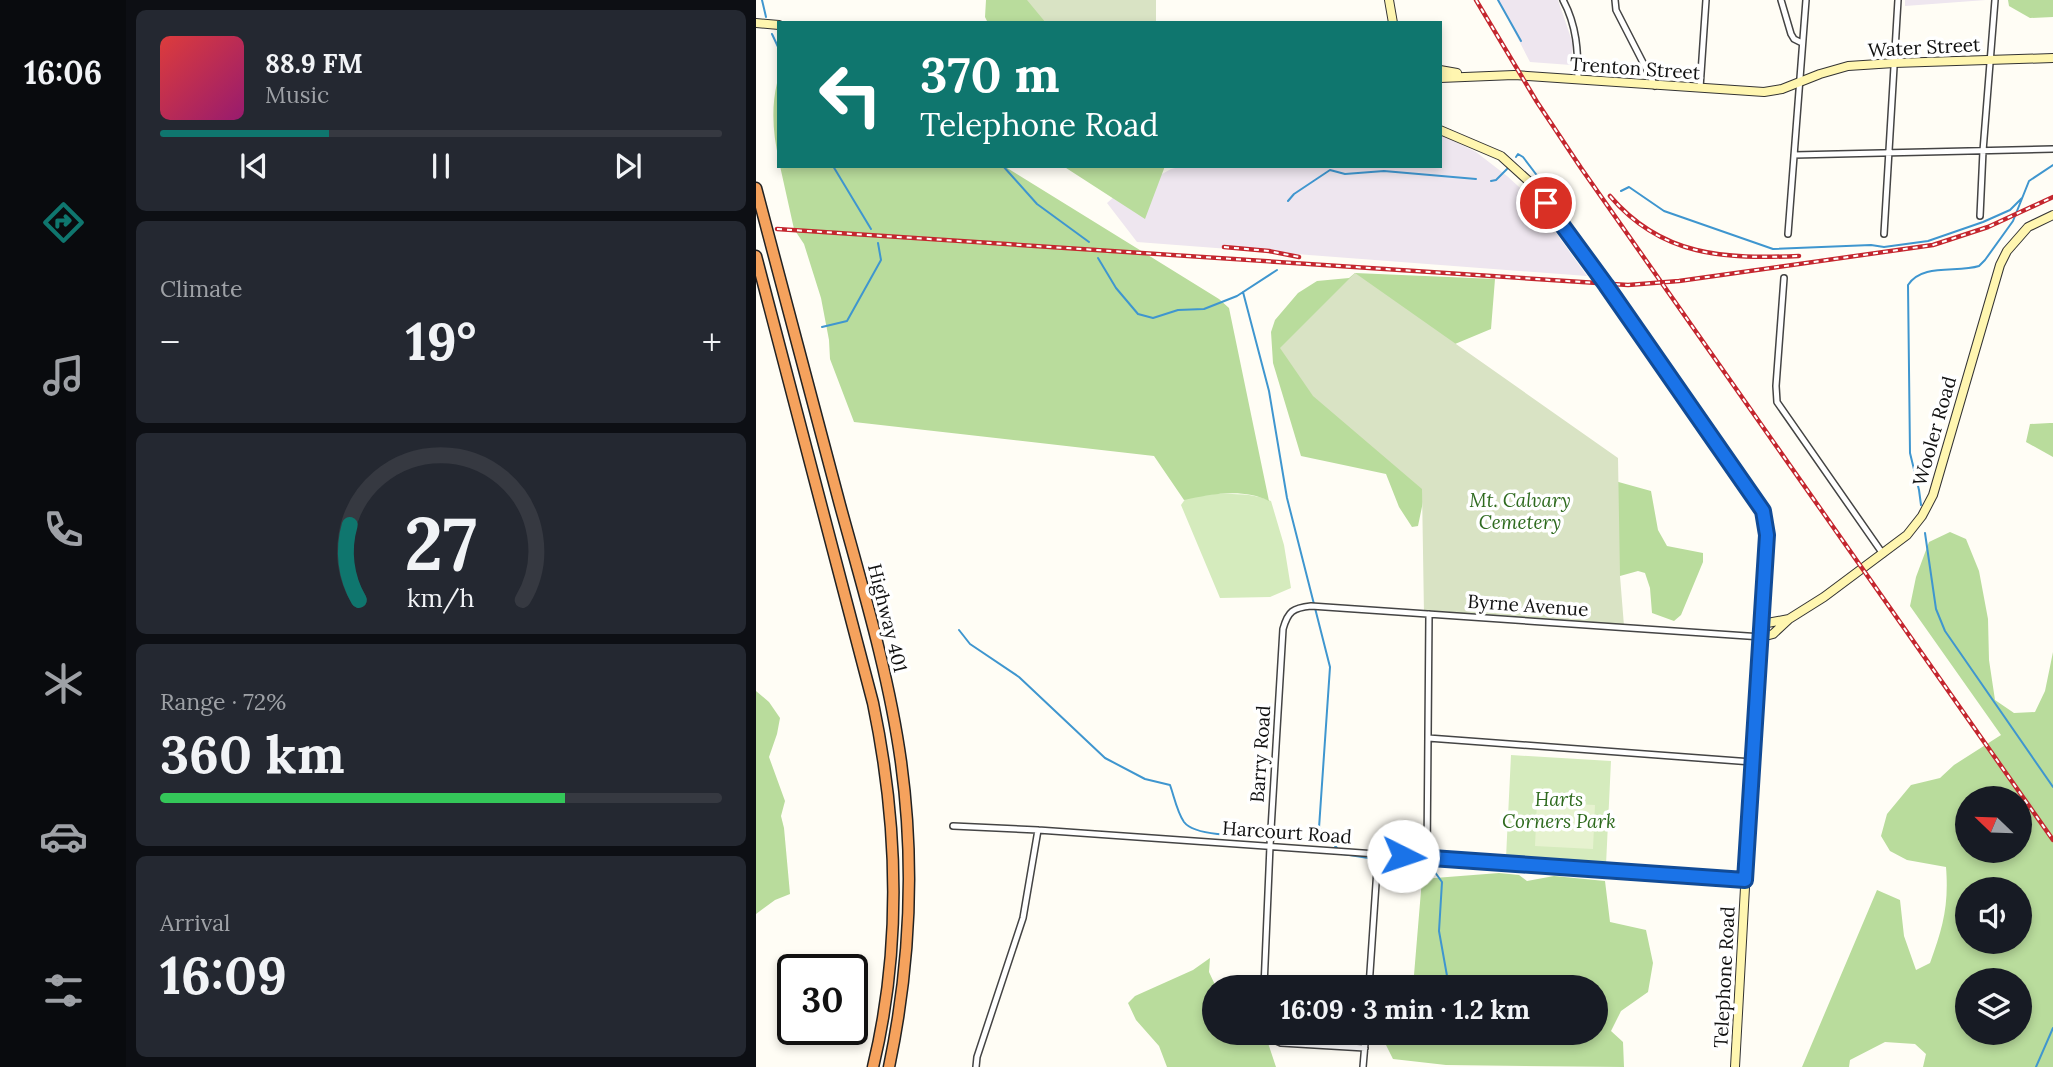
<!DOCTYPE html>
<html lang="en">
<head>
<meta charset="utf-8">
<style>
	:root { --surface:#171b24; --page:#242831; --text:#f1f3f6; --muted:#9ea1a6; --line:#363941; --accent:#0f766e }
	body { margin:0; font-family:Lora,serif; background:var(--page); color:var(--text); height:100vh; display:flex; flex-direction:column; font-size:26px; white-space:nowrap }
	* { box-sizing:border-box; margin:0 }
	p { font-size:23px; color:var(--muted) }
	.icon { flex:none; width:38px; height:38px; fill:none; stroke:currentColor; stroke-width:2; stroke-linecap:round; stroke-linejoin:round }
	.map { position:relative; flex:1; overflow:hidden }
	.panel { display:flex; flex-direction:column; gap:10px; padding:10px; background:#0d0f14; width:630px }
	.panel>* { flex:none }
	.banner { position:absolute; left:21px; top:21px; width:665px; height:147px; border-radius:0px; box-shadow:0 4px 10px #0003; background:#0f766e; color:#fff; overflow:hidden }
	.needle { width:46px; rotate:293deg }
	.controls { position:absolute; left:1199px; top:786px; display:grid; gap:14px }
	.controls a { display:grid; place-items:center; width:77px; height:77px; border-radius:50%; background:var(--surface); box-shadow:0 4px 10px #0003; font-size:35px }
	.speed { position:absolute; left:21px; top:954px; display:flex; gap:14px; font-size:35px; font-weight:700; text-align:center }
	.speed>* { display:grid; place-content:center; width:91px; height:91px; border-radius:50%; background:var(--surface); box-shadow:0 4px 10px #0003; line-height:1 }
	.speed .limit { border:4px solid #111; border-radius:10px; background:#fff; color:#111 }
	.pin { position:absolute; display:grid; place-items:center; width:60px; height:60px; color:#fff; margin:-30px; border:4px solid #fff; border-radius:50%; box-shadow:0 2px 7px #0007 }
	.me { position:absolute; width:77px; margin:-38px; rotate:94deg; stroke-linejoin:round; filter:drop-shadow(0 0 5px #0008) }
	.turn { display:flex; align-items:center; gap:24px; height:147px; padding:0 28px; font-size:32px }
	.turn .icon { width:91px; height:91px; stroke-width:2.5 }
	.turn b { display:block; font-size:49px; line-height:60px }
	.big { font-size:52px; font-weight:700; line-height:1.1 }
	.panel .tile { flex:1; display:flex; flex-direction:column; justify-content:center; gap:10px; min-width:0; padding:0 24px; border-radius:10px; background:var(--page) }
	.panel .dial { align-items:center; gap:0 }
	.dial svg { height:182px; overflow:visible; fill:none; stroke:var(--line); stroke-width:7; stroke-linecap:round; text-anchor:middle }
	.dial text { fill:var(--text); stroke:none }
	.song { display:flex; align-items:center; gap:21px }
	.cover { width:84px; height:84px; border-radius:10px; background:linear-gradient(135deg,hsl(0 70% 55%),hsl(320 70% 35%)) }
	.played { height:7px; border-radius:4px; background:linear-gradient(90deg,var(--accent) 30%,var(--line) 30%) }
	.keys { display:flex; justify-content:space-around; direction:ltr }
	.heat { display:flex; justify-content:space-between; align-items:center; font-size:38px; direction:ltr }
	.charge { height:10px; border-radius:5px; background:linear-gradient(90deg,#34c759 72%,var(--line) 0) }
	.trip { position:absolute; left:446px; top:975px; width:406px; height:70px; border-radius:35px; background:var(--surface); box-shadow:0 4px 10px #0003; font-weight:700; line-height:70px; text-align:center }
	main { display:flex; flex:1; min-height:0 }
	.dock { display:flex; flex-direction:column; width:126px; justify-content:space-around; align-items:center; background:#090b0e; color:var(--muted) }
	.dock .icon { width:49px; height:49px }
	.dock .active { color:var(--accent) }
	.dock b { font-size:32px; color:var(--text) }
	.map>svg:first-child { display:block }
</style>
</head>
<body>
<main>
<nav class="dock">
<b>16:06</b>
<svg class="icon active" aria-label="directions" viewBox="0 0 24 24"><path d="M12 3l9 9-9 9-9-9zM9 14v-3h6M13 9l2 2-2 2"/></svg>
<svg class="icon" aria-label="music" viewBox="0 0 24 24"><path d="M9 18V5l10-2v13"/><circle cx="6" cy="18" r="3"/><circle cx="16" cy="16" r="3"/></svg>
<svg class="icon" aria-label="phone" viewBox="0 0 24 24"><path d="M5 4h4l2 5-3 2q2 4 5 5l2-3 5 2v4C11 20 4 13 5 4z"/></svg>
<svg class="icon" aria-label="climate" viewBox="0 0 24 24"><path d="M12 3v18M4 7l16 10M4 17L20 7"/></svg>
<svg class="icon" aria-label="car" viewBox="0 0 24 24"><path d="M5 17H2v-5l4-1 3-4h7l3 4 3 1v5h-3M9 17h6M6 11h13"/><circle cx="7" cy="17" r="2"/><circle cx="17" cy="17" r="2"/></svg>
<svg class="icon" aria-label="filters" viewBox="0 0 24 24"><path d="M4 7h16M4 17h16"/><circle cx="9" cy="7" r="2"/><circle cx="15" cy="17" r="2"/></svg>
</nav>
<section class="panel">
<div class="tile">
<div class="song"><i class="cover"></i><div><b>88.9 FM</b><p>Music</p></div></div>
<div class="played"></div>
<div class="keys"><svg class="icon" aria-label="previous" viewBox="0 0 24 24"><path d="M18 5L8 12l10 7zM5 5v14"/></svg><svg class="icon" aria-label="pause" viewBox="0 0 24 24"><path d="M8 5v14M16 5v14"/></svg><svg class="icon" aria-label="next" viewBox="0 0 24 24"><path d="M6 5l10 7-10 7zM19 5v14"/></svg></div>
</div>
<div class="tile"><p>Climate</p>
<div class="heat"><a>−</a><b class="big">19°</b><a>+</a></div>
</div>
<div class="tile dial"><svg viewBox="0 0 100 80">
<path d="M14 69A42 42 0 1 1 86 69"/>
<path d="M14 69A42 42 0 0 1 10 36" stroke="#0f766e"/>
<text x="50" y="56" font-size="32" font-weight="700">27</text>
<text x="50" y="72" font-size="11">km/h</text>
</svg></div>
<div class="tile"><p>Range · 72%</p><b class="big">360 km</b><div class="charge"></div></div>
<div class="tile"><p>Arrival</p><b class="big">16:09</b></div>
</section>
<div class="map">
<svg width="1297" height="1067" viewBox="0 0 1297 1067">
	<rect width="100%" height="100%" fill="#fffdf5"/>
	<path fill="#eee6ef" d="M742,0H802L817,44L815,65L774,62Z
		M1149,0H1230L1149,6Z
		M684,134L720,152L751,176L774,197L831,276L381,242L351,203L385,173L406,174L415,169L427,166H684Z"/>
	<path fill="#d5ebbd" d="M458,494C478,494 497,493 515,501L528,545L535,588L514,597L464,598L425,505L430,498Z
		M755,755L855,761L850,865L750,858Z"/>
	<path fill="#b9dc9c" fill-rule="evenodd" d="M230,0H292L287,10L289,23H232L229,17Z
		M1252,0H1297V17L1274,18L1253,6Z
		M21,83L23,84V160C17,135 15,108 21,83Z
		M24,166H248L463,299L473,308L513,501C488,488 455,494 428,500L398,456L98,422L74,359L73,340L65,298L48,244L38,229Z
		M307,166H409L389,219Z
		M599,273L739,279L735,329L699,344L830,473L895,491L902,530L911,546L947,553V562L925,615L918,621L896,613L894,588L889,573L882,571L864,576L648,397L668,497L662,526L656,527L643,507L630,474L545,456L517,363L515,332L519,320L542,293L561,281L593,278Z
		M1294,423H1297V457L1270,442L1274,424Z
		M1194,532L1210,539L1223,571L1232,619L1233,660L1239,700L1258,713L1279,712L1289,691L1297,652V1067H1167L1170,1054L1159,1044L1129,1042L1094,1060L1093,1067H1046L1121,890L1144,900L1148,936L1160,970L1174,963C1187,927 1193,905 1190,867L1151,860L1134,851L1125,836L1131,814L1155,785L1184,778L1198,765L1245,735L1154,606L1160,577L1173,542ZM1211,798H1264V850H1211ZM1211,889H1264V942H1211ZM1211,980H1264V1032H1211Z
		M0,691L13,702L24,718L21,734L13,757L29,801L25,816L28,828L34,894L19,900L0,914Z
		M743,873L763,875L771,881L798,876L849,881L854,922L890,930L897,963L892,992L865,1011L855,1031L867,1042L868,1067L690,1065L637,1059L630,1045L648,1033L840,1032V987H657L666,879Z
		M454,958L453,972L460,987H458V1032L484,1033L486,1036L510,1037L520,1067H411L403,1046L380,1020L372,1003L379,996L437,970Z"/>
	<path fill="#d9e3c4" d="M271,0H400V23H290Z
		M599,273L862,458L864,576L868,626L668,614L666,489L557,396L524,348Z"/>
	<path fill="#e6f2cf" d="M781,802L839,805L837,849L779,846Z"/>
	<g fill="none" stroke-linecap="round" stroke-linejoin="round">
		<path stroke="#3f96cf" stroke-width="2" d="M6,0L10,17
			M742,0L765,41
			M16,34L23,49
			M760,157L762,154L767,157L814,219
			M77,166L115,229
			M247,166L281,204L333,242
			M735,181L740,180L751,169
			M865,191L873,187L908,211L1017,249L1115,245L1128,247L1172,241L1227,222L1254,210L1266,198
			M532,201L538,194L574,170L589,174L628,171L720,179
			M342,258L360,288L382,314L397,318L422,310L448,309L481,296L521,270
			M487,292L513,391L531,498L574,667L563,828L553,838L544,839L517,836
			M66,327L91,321L125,260L122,243
			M1165,505L1163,490L1154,453L1152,285C1166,263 1201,273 1223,266L1229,260L1257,221L1273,181L1297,165
			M1169,533L1180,609L1189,631L1297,787
			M203,630L214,644L263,677L349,758L389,779L414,785C418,796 421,812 428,822C440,838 493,835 511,835
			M564,829L581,848
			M585,852L587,854L676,868L686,882L683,931L693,987
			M1280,1067L1297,1028"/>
		<defs>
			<path id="street" d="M807,0C821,26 822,51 822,80
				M859,0L860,10L899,86
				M1025,0L1035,34L1038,39L1046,43
				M944,88L950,0
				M1038,155L1297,149
				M1224,216L1227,151L1239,0
				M1032,234L1050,0
				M1128,234L1142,0
				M1028,278L1020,386L1021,402L1127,554
				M672,738L996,762
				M197,826L282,830L989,880
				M671,858L673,614
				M508,987L514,846L527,629C532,611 537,608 555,606L1006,637
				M613,987L622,854
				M510,1032L516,1039L525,1043L609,1048
				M220,1067L221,1057L267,918L282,830
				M607,1067L610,1032"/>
			<path id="secondary" d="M633,0L637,23
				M0,23L23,25
				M684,70L701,73
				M684,78L758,75L1008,92L1026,89L1064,74L1092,66L1138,63L1297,58
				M684,130L745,156L777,185L850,285L1007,511L1011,535L996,762L979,1067
				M1006,624L1033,619
				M1006,637L1017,634L1033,619L1068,597L1151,535L1166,516L1177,495L1244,265L1251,251L1272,227L1297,215"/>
			<path id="highway" d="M0,188C28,294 56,399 84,505C107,589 133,675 145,762C159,864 154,967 133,1067
				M0,256L117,703C142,823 146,947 117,1067"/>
		</defs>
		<use href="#street" stroke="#444" stroke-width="8"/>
		<use href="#secondary" stroke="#333" stroke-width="10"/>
		<use href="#highway" stroke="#222" stroke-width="13"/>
		<use href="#street" stroke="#fff" stroke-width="5"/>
		<use href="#secondary" stroke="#fff6b0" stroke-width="8"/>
		<use href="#highway" stroke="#f5a25d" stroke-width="10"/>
		<defs>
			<path id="rail" d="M720,0L781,102L825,168L1297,840
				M854,196C906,257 969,259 1043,256
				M21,229L872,285L923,281L1177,245L1232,227L1297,197
				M468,247L513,251L543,257"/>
		</defs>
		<use href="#rail" stroke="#c4262e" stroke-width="4.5"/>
		<use href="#rail" stroke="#fff" stroke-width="2" stroke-dasharray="5" stroke-linecap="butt"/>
	</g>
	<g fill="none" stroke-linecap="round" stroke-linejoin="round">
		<defs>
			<path id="route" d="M647,856L989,880L1011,535L1007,511L850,285L790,203"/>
		</defs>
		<use href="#route" stroke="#114b97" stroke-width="18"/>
		<use href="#route" stroke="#1a73e8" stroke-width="12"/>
	</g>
	<g text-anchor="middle" stroke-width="7" stroke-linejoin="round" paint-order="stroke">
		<g font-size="19" fill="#111" stroke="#fff">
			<text transform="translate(1168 47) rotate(-3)" y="7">Water Street</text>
			<text transform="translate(879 68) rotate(4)" y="7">Trenton Street</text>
			<text transform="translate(1178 431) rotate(-74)" y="7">Wooler Road</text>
			<text transform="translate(772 605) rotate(4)" y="7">Byrne Avenue</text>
			<text transform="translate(132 618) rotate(76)" y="7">Highway 401</text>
			<text transform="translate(504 754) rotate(-86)" y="7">Barry Road</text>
			<text transform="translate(531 832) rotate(4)" y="7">Harcourt Road</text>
			<text transform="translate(968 977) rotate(-87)" y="7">Telephone Road</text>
		</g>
		<g font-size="19" font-style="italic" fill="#2f6b1f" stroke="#fff">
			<text x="764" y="507">Mt. Calvary<tspan x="764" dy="22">Cemetery</tspan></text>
			<text x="803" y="806">Harts<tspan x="803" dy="22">Corners Park</tspan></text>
		</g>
	</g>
</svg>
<div class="controls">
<a><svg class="needle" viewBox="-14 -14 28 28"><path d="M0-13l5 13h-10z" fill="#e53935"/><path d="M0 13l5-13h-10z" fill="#9ea1a6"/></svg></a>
<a><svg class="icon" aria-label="sound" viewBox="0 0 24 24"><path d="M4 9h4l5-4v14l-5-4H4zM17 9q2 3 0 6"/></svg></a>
<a><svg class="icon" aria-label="layers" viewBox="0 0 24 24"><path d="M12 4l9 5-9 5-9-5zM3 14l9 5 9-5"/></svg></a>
</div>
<div class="speed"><div class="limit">30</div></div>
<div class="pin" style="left:790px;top:203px;background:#d93025"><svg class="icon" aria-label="arrive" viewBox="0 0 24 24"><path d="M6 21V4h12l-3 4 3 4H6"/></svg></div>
<svg class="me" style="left:647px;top:856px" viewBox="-20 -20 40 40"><circle r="19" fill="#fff"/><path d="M0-13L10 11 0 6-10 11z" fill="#1a73e8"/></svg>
<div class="trip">16:09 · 3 min · 1.2 km</div>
<div class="banner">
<div class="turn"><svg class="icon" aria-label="left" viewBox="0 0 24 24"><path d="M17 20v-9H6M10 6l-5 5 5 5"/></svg><div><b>370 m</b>Telephone Road</div></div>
</div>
</div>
</main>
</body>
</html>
